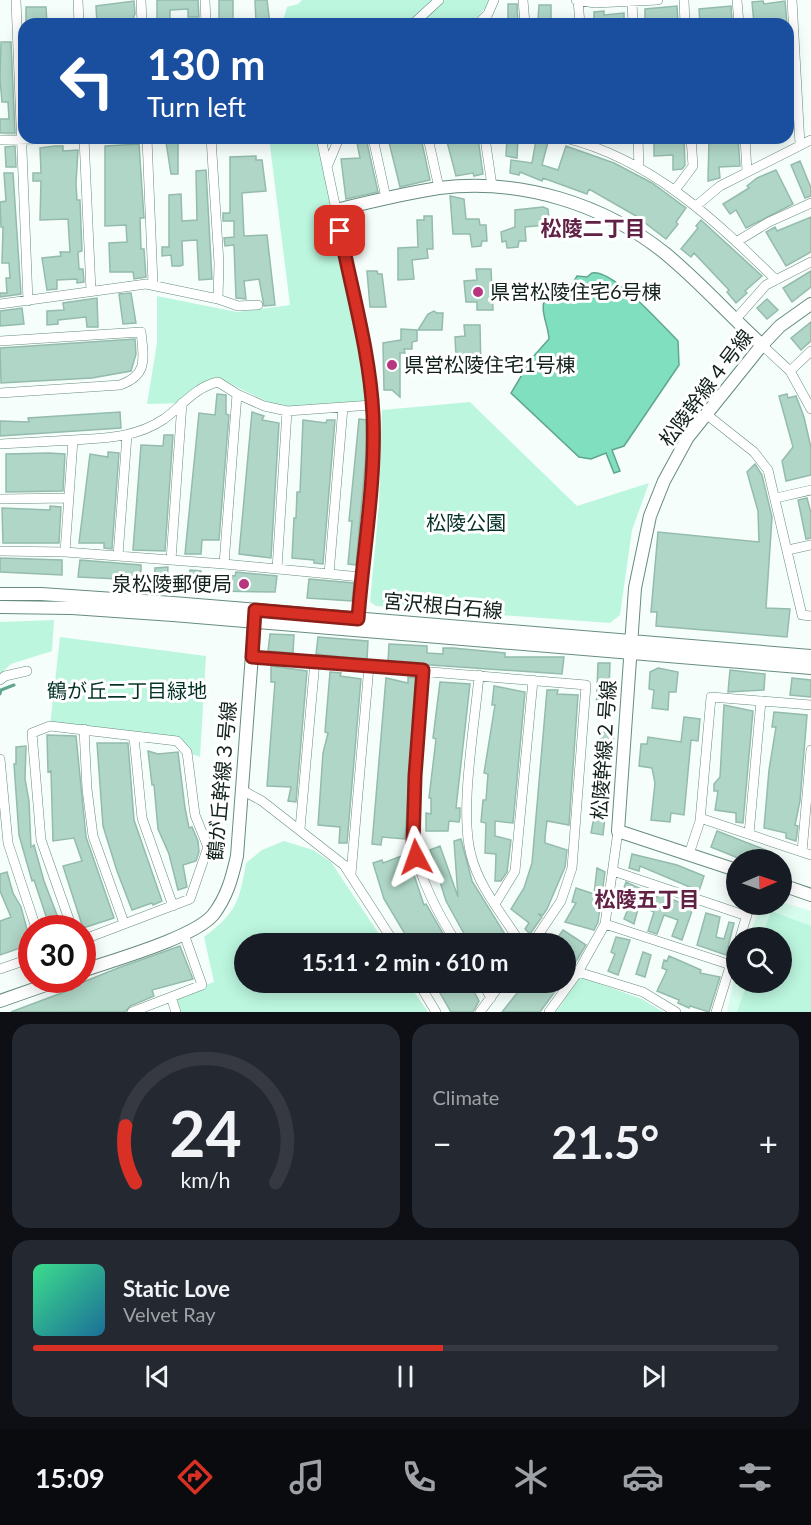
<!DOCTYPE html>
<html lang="en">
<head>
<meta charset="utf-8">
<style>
	:root { --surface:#171b24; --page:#242831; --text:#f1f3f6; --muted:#9ea1a6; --line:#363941; --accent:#d93025 }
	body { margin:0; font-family:Lato,"Noto Sans JP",sans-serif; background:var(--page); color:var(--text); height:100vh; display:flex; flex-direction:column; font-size:22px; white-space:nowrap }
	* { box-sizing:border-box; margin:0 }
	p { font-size:20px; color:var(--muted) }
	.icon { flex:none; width:33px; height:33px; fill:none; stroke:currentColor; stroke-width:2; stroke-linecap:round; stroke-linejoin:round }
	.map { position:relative; height:1012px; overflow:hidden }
	.sheet { display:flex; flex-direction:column; gap:12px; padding:12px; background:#0d0f14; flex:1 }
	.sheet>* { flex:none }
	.hud { position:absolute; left:18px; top:18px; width:776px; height:126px; border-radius:18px; box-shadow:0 3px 15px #0003; background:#1a4fa0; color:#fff; overflow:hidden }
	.needle { width:39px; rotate:88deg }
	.fabs { position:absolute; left:726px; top:849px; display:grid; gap:12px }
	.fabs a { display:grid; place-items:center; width:66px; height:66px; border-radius:50%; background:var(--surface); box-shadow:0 3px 15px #0003; font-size:30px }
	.speed { position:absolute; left:18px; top:915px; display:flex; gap:12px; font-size:30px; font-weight:700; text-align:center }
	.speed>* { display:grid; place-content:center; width:78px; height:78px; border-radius:50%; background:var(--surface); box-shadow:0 3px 15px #0003; line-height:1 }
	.speed .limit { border:9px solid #d22; background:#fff; color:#111 }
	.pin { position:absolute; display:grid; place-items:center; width:51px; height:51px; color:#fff; margin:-26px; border-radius:12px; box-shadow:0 3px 9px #0006 }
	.me { position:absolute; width:66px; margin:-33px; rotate:356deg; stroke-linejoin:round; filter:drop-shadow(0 0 4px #0008) }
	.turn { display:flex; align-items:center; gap:21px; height:126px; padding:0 30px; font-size:27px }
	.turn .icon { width:78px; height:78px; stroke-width:2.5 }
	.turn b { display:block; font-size:42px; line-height:51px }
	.big { font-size:45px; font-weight:700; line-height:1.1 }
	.sheet .widget { flex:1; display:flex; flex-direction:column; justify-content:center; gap:9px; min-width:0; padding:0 21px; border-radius:18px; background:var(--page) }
	.sheet .dial { align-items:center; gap:0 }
	.dial svg { height:156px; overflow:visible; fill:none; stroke:var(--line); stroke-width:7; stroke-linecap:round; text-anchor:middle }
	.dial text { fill:var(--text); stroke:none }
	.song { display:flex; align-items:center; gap:18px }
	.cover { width:72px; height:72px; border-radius:9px; background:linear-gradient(135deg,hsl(150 70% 55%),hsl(200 70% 35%)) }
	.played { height:6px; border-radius:3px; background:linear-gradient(90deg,var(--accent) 55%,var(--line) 55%) }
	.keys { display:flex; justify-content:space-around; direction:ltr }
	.heat { display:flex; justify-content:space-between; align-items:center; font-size:33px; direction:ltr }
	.sheet .tiles { flex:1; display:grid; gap:12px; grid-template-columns:1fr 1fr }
	.widget:last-child { grid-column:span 2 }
	.trip { position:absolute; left:234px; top:933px; width:342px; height:60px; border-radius:30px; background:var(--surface); box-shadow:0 3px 15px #0003; font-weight:700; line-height:60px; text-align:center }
	.tabs { display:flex; height:96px; justify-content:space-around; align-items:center; background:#090b0e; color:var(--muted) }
	.tabs .icon { width:42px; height:42px }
	.tabs .on { color:var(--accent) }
	.tabs b { font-size:27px; color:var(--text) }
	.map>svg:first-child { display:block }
</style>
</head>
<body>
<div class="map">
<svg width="811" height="1012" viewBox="0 0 811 1012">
	<rect width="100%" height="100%" fill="#f6fefb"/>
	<path fill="#d6fded" d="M782,902L811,911V1012H727L736,969V982H782V938L748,937L761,905L782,904Z"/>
	<path fill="#bcf6df" d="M302,0H492L472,24H282L287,7L298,4Z
		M269,138H331L323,161L363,337L370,350L372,405L287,411L216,377L182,403L147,404L157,343V296L237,312L290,305Z
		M470,402L577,506L649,483L632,530L620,615L610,623L376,606L370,602L379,505L382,410Z
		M54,620L52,651L11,664L0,674V622Z
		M60,637L206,656L200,757L187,752L177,741L50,726Z
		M284,841L313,850L331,862L385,943L244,944V982L408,983L428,1012H176L171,997L214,982L204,937C237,912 239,902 246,863L262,850Z
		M771,911L811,926V1012H737L747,983L782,982V938L762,937Z
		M580,977L642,999L663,1012H556Z"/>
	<path fill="#80dfbe" stroke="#5fa68d" stroke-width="1.5" d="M592,273C613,269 663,326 678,341L679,365L624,446L612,450L620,471L614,473L606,453L591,459L579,457L511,393L532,358L549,339C548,322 537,308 548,293L568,291L577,276L587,277Z"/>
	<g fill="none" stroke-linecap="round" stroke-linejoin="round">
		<path stroke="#5fa68d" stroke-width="3" d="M0,694L1,690L14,685"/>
	</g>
	<path fill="#afd6c7" stroke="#94bbac" stroke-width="1.5" d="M157,0H198L199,17H188V9L170,10V20H157Z
		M219,0H233V20H219Z
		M255,0H267L270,24H256Z
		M134,1L135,14L133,19H129L130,23L97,24L96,6Z
		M763,1L764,4L785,1L787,24H754L752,2Z
		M508,4H517L518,24H508Z
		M539,5H551V19L538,20Z
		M677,6L678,24H645V9Z
		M731,6L732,20L700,24L699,9Z
		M26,7H46L47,24L26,23Z
		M604,11V15L624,13V24H594V12Z
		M1,42H11L15,133H0V119H9L8,102H2L0,79Z
		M356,138H366L378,192L346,199L341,159L360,158Z
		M388,138H421L430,180L400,187Z
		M446,138H478L483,174L474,176L473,173L456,176Z
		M507,138H518L517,158L506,156Z
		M684,138L685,165L682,169L673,170V155L654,156V139Z
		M721,138H738L740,166L719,167L720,178L708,181L709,139Z
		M536,140L548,142L542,165L558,170L566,146L614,163L652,183L686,208L676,222L678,224L666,239L636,216L589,189L587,194L543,178L542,181L520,172L519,175L510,173L511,160L532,163Z
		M166,142H178V174H171Z
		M139,144L144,218H140L141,249H144L146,277L134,279L133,272H110L109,243L127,242L126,225L105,226V146Z
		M15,146L16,167H6L5,147Z
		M55,146H63V151L78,150L76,184L77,200H80L82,251L78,252L79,269H83L84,282L77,283V279L57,280V289L47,290L42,258L61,256L60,252H70L68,219L40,220L41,181H33V173H41L40,148Z
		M256,156V160H262L266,191L242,193L243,215L244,236L267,235L275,305L264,306L259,279L244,281L246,299L236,298L234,245L225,246L224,238L234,237V221H223V213H230V157Z
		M800,161L811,188V196L805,198L791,165Z
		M206,170L212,279L199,280L197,240L182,241L183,265L180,266H172L171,255L162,256V247H169V195L181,194L182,221L197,220L196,171Z
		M776,170L793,204L746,228L736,210L730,214L723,204L749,188L747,186L757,178Z
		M4,173H13L21,294L0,297V293H7L6,278H10L9,263H2L3,227H1L0,202L6,201Z
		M450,196L464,199L466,219H479L480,225H486L487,241H482L481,246L472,247L470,234H453Z
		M543,207L548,209L549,219H544L545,225L525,227L526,241H519L518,247L507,248L506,241L502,242L501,232L515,227V210Z
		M424,216H432L433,249H427L428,258L412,260L414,279L398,280V248L418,247L417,220H424Z
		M811,217V252L786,266L766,232L775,227L777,231Z
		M701,220L762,276L745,291L747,293L736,303L727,292L729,290L694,253L691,257L681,249L698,228L696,226Z
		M476,269H491L493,310H477V302H466L464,281L477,280Z
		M367,271H377L378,274H382L386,307H370Z
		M811,271V287L792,302L783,288Z
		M131,293L136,323L123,324L119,294Z
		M97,298L98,327H87L86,317L58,320V324L47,325V311L64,310L63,303Z
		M767,299L778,310L767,319L757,308Z
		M22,308L24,324L0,326V311Z
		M434,311L437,313H443L442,330H418L428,314Z
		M811,322V341L801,350L791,338Z
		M464,325H480L481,368L467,367L466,356H456L455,337L465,336Z
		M401,329L417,330V341L412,342V349H404L405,353H400V397L392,390H384L383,343L401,340Z
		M135,339L136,354L131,371L92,378L1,383L0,348Z
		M217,394L226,395V414L229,415L219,540H202L201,554H185L199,413L215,415Z
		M787,394L788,398L796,396L804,417L811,448V475L786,481L782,461L793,447L779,396Z
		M120,412L121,428L0,436V421L29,422L28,418Z
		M252,412L264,416L262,420L279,423L271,558L239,554Z
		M359,419L366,420V453L356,565L348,564L352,521H349Z
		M303,420L326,423L327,420H335L323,564L314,563V560L292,558L294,518H296L297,492H300Z
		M164,435H173L165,551L133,550L141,445L163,446Z
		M108,452L119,453L112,549L104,548V543H79L90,454L108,457Z
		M49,453L65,454L63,491L6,492V454Z
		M755,464L762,475L772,517L766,608L790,609L787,637L656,626L657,612H651L658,532L759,542L758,511L747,472Z
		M807,498L811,513V538L806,539L798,500Z
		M50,506L61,507L59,543H3L2,508L50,510Z
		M0,558L62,560V575L0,572Z
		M80,560L141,565V580L78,577Z
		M168,567L167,586L154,585L155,568Z
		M190,570L201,571L200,589L188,588Z
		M236,572L277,576L275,592L214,591L215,574L235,576Z
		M309,579L354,583L352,601L307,598Z
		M270,634L294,635L293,653L268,651Z
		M318,637L368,641L367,660L316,654Z
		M389,644L427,646V653L443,654V648H453L505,653V657H564L562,674L388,662Z
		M598,663H610L608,714L596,713Z
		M271,666L307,671L296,802L288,801L291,787L267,786L275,682H271Z
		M658,668L678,672L676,692H669L668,710L652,708L654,690L649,689L650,672Z
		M730,670L765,674L764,690L728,692Z
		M330,672L341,673L340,676L361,679L347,843H339L340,827L318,825L323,753L328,733L325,732Z
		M408,677L416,678L405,839L382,837L381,845L372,844L386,678L408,683Z
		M792,678L811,680V697L790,695Z
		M440,682L470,684L456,808H460V817L459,822L449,821L448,831H426V813L431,814V798H429L436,739L433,738Z
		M494,686L525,692L513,823L495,821V836L511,840L507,872L501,881H495L496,854L485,853L486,823L481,822L483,800H486L488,774L484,773L495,705H492Z
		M547,690H558L557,694L578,695L569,825L547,821L545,837V843L567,850L565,867L547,909L543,915L538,914L542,917L530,934L525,929L529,923L511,909L524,888L532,863Z
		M724,705L753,711L743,823L736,822V813L715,810L718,791H714V784L720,777Z
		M774,712L807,715L800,801L795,825L798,826L796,841L786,838V833L764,828L769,770L776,727H772Z
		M684,717L700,719L698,741L691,740L684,815L671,813L670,822L651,820L655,783L652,768L639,766L641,744H647L648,737L681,742Z
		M601,732L614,734L603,835L591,833L598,796Z
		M47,735L76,736L86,837L114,918L83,928L63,866L82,861L74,838L53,841L51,771L48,772Z
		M97,743H128L134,820L162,901L153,905L152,903L132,910L117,871L103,826Z
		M26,746L25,779L29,801L31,847L34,845L44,881L62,928H50L34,880L32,881L19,835L14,764H16V747Z
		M148,751L158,754L178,752L185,808L189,828L192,827L198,841L199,852L196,861L183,865L187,887L178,890L169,854L158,829L154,785H152Z
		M717,831L771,852L768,860H743L711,847Z
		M461,839L472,881L511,944H473L470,937L467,939L446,901L430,850L440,846L458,897L454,841Z
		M407,854L424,905L426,904L449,944H411L384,899L373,863L382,860L383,863Z
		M632,854L677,865L704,876L699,891L640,866L639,871L629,868Z
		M597,868L605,872L598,922L594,930L565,922L576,903L572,902L576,888L594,894Z
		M7,872L13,893L21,907L32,948L21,951L20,948L0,955V921L11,917L0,891V874Z
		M626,882L658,897L659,894L693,908L682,940L672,936L678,920L664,915L657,934L648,931L654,912L639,905L634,924L624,919L631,901L621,896Z
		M706,913L720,917L716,937L724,939L729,922L734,923L726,955L697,945Z
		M563,930L586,945L575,963L566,959V944H553Z
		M616,937L630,940L618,975L608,971L615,954L611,952Z
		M180,946L193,979L152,990L154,996L130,1006L125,1012H11L72,989L71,987L118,968Z
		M643,952L651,955L645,977L636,974Z
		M669,956L701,970L700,973L720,977L709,1012L690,1006L689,1008L678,1003L679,1000L657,991L667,970L662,968L664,960L667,961Z
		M442,982H469L479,1001L473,1012H451L436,986Z
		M526,982H562L540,1012H502Z"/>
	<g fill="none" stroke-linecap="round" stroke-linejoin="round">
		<defs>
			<path id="minor" d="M16,0L28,301
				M78,0L79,24
				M141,0L142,24
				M205,0L206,24
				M523,0L525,24
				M576,0L595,3L658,0
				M578,0L580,24
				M684,0L685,24
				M737,0L739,24
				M792,0L800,145
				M632,1L633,24
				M413,24L439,0
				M478,24L488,14L494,0
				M84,138L91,291
				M147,138L153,284
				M321,138L363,338L372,394L373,453L357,624
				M373,138L386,198
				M428,138L439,188
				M485,138L492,186
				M565,138C651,159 715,220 776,280
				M638,138L639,168
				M745,138L747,171
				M0,140L70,138
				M327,167L339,138
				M675,190L693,166L691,138
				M696,206L720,186L811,140
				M736,242L769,222L811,203
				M218,299L238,306L258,305
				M0,304L146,284L218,299L219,263L211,138
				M735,320L766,285L811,262
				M0,341L141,332C144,359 148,375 120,385L0,393
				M762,345L790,371L811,409
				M790,371L811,351
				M706,414L754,452L768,470L802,615L811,616
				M0,444L73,440
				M776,498L811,490
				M0,499L69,498
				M788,550L811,545
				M0,551L65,552
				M118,556L127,435
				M171,560L182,403
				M224,564L65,552L73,440C105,438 136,438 164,419C182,406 195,387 218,382L237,394
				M277,569L287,411
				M329,574L343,407
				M361,577L224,564L237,394L264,406L287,411L372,405
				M252,657L586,685L572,868L561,901L532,944
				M423,670L413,845C421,881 437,912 457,944
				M479,675C475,724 459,811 471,855C479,888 504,916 521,944
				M0,680L5,676L27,671
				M84,729L87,789L93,836L124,923
				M134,737L142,818L173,906
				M0,759L8,843L36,928
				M242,790L262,801L344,865L395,944
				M700,818L811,855
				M300,829L315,661
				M618,831L605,924L578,972L643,992L676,1012
				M749,834L761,701
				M802,852L811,750
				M689,854L700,821L711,697L811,705
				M613,871L747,916
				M351,874L369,666
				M495,904L515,871L533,680
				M605,924L731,965
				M72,928L41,840L32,733L50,726L177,741L187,752L195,815L208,847L190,899L82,940
				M740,938L750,904
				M0,969L32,958
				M418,982L436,1012
				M482,982L491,998
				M171,997L176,1012
				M132,1012L202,985L184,934
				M480,1012L502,982
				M549,1012L578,972L566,967
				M716,1012L736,947"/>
			<path id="tertiary" d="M336,210C370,202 405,193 439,188C519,178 603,203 666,254C700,282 729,315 762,345
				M0,594H41L173,603L811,656
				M0,607L72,608L173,615L811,668
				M736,870L618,831L635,588L650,516L664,481L688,437L762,345L780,326L811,304
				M782,885L811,895
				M82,971C113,960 193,938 213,915C227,897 232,878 237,856L255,614
				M0,1001L60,980"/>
		</defs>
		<use href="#minor" stroke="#678c7e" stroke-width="10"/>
		<use href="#tertiary" stroke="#678c7e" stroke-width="14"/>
		<use href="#minor" stroke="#fff" stroke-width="9"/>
		<use href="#tertiary" stroke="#fff" stroke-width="12"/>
	</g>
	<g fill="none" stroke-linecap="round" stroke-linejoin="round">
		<defs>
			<path id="route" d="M340,231C352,292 370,353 373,415C376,482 363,552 358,619L255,610L252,657L423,670L415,776L413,845L416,857"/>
		</defs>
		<use href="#route" stroke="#8d1f18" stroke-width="15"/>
		<use href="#route" stroke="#d93025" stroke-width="10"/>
	</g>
	<g fill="#b73680" stroke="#fff" stroke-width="2">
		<circle cx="478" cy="292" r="6"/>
		<circle cx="392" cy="365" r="6"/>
		<circle cx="244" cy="584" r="6"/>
	</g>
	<g text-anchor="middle" stroke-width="6" stroke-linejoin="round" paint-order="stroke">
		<g font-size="20" fill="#12211b" stroke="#fff" text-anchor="start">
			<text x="490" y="299">県営松陵住宅6号棟</text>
			<text x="404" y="372">県営松陵住宅1号棟</text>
			<text x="232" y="591" text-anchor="end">泉松陵郵便局</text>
		</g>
		<g font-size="20" fill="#12211b" stroke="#fff">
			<text transform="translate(706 388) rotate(-53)" y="7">松陵幹線４号線</text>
			<text transform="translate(443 606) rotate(5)" y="7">宮沢根白石線</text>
			<text transform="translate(604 750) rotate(-86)" y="7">松陵幹線２号線</text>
			<text transform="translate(222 781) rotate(-85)" y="7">鶴が丘幹線３号線</text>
		</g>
		<g font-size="20" fill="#053226" stroke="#fff">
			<text x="466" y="530">松陵公園</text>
			<text x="127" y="698">鶴が丘二丁目緑地</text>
		</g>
		<g font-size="21" font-weight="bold" fill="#602144" stroke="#fff">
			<text x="593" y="236">松陵二丁目</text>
			<text x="647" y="907">松陵五丁目</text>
		</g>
	</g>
</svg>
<div class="fabs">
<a><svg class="needle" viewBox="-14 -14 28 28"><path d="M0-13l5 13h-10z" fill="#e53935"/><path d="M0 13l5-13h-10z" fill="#9ea1a6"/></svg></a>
<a><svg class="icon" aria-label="search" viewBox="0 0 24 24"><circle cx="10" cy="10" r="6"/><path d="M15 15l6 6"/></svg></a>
</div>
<div class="speed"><div class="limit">30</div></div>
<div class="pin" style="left:340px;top:231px;background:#d93025"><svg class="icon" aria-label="arrive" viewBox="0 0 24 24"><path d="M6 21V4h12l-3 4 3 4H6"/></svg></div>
<svg class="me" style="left:416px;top:857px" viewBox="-20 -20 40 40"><path d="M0-17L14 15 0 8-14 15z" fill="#d93025" stroke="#fff" stroke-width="4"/></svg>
<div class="trip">15:11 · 2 min · 610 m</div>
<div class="hud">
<div class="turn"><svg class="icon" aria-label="left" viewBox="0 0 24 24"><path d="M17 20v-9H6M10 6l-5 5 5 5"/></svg><div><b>130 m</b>Turn left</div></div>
</div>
</div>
<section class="sheet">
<div class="tiles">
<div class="widget dial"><svg viewBox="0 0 100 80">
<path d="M14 69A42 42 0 1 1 86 69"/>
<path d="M14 69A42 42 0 0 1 9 40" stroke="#d93025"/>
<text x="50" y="56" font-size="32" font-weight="700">24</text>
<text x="50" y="72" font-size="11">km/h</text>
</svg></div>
<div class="widget"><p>Climate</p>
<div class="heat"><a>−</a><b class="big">21.5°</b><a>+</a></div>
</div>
<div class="widget">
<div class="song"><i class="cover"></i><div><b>Static Love</b><p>Velvet Ray</p></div></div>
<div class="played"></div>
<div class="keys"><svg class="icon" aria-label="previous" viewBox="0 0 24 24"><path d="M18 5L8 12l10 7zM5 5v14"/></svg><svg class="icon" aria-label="pause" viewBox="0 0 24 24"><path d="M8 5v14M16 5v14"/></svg><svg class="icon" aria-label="next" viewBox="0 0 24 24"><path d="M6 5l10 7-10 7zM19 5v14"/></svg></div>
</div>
</div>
</section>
<nav class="tabs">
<b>15:09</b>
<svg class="icon on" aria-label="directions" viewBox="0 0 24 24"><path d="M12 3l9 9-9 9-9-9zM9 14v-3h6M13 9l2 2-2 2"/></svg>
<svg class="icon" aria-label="music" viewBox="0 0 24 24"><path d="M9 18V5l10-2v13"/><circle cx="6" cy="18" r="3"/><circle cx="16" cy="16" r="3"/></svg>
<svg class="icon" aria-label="phone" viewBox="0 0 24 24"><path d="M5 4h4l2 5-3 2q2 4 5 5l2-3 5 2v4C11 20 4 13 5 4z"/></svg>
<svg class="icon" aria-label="climate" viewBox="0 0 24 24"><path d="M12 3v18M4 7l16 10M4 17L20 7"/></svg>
<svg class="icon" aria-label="car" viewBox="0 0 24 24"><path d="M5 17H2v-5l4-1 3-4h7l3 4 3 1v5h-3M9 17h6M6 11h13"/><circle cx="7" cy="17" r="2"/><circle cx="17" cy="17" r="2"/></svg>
<svg class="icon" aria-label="filters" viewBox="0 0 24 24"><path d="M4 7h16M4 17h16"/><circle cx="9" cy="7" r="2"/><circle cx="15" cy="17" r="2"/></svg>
</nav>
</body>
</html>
